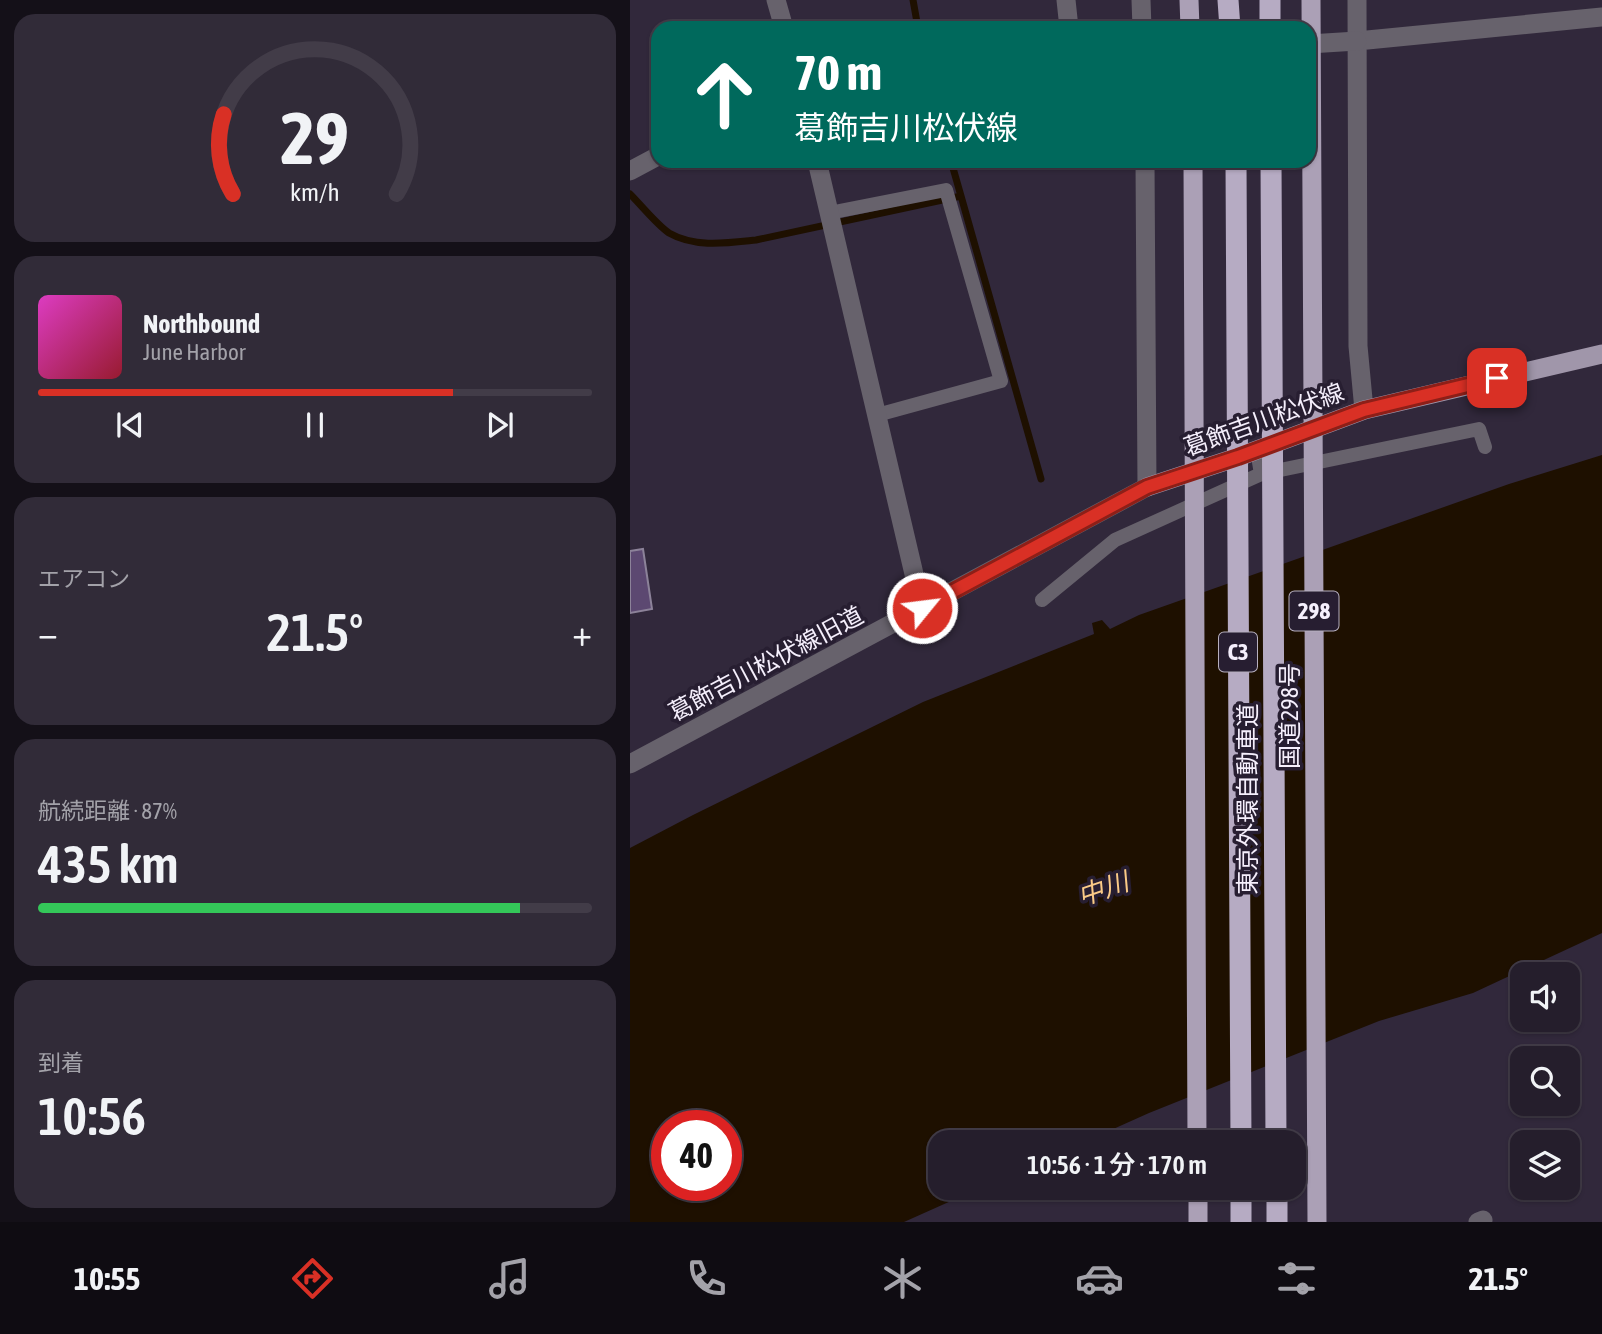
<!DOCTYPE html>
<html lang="ja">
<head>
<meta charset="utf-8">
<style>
	:root { --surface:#251e2c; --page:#312b38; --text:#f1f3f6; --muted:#a3a2a9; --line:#423c48; --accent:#d93025 }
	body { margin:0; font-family:"Asap Condensed","Noto Sans JP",sans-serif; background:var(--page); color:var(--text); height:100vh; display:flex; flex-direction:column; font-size:26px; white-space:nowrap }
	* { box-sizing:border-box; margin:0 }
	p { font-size:23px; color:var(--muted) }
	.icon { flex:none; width:38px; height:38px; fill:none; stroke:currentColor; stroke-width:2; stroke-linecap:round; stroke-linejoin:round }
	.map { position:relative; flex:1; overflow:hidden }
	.details { display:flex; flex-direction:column; gap:14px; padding:14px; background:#141018; width:630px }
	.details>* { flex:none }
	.banner { position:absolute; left:21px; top:21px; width:665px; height:147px; border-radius:21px; box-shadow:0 2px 5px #0004,0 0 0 2px var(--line); background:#00695c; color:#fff; overflow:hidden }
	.buttons { position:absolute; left:880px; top:962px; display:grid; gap:14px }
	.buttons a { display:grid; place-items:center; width:70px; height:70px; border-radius:14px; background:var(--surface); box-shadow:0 2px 5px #0004,0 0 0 2px var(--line); font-size:35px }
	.speed { position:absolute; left:21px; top:1110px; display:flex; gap:14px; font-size:35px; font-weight:700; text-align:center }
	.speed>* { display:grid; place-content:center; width:91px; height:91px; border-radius:50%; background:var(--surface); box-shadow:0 2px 5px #0004,0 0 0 2px var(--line); line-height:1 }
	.speed .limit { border:10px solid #d22; background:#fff; color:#111 }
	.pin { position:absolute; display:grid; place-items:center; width:60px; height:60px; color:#fff; margin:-30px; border-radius:14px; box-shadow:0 4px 10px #0006 }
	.me { position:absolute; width:77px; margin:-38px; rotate:61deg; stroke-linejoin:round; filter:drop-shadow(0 0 5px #0008) }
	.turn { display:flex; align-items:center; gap:24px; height:147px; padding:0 28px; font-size:32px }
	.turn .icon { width:91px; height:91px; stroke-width:2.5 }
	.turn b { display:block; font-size:49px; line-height:60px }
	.big { font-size:52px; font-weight:600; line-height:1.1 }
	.details .widget { flex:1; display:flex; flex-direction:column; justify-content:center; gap:10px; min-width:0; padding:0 24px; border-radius:21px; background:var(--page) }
	.details .dial { align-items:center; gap:0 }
	.dial svg { height:182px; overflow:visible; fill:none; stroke:var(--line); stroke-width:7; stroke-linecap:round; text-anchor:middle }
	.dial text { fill:var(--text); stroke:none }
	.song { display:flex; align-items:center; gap:21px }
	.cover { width:84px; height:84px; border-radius:10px; background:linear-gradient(135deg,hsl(310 70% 55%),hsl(350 70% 35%)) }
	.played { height:7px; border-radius:4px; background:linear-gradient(90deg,var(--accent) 75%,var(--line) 75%) }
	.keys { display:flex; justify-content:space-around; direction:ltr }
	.heat { display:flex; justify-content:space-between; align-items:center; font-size:38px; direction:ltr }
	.charge { height:10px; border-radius:5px; background:linear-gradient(90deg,#34c759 87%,var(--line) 0) }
	.trip { position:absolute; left:298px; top:1130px; width:378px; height:70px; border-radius:21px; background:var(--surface); box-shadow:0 2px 5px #0004,0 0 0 2px var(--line); font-weight:600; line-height:70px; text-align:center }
	.tabs { display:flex; height:112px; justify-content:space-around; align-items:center; background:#0f0c12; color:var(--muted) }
	.tabs .icon { width:49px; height:49px }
	.tabs .current { color:var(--accent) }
	.tabs b { font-size:32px; color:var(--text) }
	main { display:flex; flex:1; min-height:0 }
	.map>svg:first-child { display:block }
</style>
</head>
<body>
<main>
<section class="details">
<div class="widget dial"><svg viewBox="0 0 100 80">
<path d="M14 69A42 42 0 1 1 86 69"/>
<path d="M14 69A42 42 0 0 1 10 34" stroke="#d93025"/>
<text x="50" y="56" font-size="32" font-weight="700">29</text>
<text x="50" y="72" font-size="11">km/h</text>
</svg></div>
<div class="widget">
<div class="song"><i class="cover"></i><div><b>Northbound</b><p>June Harbor</p></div></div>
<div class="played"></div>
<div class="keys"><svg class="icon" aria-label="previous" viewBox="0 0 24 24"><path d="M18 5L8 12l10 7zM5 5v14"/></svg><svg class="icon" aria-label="pause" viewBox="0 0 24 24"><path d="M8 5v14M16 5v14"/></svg><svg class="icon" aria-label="next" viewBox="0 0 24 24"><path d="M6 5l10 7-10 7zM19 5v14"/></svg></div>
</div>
<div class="widget"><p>エアコン</p>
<div class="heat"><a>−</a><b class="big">21.5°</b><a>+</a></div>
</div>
<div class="widget"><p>航続距離 · 87%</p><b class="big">435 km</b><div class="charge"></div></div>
<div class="widget"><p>到着</p><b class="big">10:56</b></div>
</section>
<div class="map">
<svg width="972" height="1222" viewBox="0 0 972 1222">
	<rect width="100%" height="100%" fill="#31283b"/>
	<path fill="#1e1000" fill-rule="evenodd" d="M972,455V933L843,993L749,1021L519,1113L452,1143H310V1188H350L274,1222H0V848L63,815L293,702L464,634L462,623L472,620L480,629L509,615L879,484ZM37,1125H96V1185H37Z"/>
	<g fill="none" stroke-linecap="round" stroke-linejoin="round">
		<path stroke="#1e1000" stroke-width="7" d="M283,0L288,28
			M321,161L331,196
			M0,194C11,205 27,225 39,233C65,248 97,243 126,240L331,196L411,479"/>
	</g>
	<path fill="#5c4871" stroke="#8c8299" stroke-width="2" d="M13,549L22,609L0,613V551Z"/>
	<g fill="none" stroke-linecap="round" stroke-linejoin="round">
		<path stroke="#67626c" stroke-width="14" d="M199,213L316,190L371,381L247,415
			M627,450L631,474L849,429L855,447
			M412,600L485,540L631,474"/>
		<path stroke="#67626c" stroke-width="19" d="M146,0L154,28
			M436,0L439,28
			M511,0L512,28
			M727,0L728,346L734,410
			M727,41L972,17
			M187,161L292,608
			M515,161L517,487
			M0,171L28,156
			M848,1222L853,1220"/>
		<path stroke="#67626c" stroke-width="19" d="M679,44L727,41
			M0,764L517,487"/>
		<path stroke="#a096aa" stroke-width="19" d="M517,487L608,457L734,410L972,354"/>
		<path stroke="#aba0b6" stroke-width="19" d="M559,0L560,28
			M568,1188V1222"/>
		<path stroke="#b6abc3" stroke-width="21" d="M598,0L600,28
			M640,0V28
			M611,1188V1222
			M647,1188V1222"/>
		<path stroke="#aba0b6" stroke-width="19" d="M681,0L687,1222
			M563,161L567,1143"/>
		<path stroke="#b6abc3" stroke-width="21" d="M606,161L611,1143
			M641,161L646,1143"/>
	</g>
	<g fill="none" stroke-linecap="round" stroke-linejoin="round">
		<defs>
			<path id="route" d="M292,608L517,487L608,457L734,410L867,378"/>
		</defs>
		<use href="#route" stroke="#8d1f18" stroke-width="18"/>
		<use href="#route" stroke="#d93025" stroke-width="12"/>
	</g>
	<g text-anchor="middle" stroke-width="7" stroke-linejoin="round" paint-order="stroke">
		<g fill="#271e31" stroke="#b7b0bf" stroke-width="2">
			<rect x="659.5" y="591.5" width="49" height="39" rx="5"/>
			<rect x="589" y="632.5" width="38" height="39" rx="5"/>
		</g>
		<g font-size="23" font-weight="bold" fill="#f5effc">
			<text x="684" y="619">298</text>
			<text x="608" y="660">C3</text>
		</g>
		<g font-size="24" fill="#f5effc" stroke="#271e31">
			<text transform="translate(634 420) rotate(-20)" y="8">葛飾吉川松伏線</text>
			<text transform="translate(136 664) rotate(-28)" y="8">葛飾吉川松伏線旧道</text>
			<text transform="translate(660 716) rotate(-90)" y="8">国道298号</text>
			<text transform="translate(618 799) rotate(-90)" y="8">東京外環自動車道</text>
		</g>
		<g font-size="26" font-style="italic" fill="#fbcb87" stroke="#271e31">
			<text transform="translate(473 889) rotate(-19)" y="9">中川</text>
		</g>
	</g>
</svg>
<div class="buttons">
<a><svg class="icon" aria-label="sound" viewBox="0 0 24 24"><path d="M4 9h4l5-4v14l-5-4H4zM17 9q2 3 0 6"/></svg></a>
<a><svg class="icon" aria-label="search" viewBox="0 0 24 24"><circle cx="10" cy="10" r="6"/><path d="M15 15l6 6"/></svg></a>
<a><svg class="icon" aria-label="layers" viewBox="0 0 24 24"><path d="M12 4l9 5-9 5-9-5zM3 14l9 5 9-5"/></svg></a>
</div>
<div class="speed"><div class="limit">40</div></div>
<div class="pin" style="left:867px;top:378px;background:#d93025"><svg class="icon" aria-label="arrive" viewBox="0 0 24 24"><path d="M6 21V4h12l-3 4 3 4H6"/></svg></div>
<svg class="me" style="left:292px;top:608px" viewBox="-20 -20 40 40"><circle r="17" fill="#d93025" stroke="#fff" stroke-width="3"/><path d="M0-11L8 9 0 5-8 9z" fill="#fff"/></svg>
<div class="trip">10:56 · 1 分 · 170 m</div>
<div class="banner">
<div class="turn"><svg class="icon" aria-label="ahead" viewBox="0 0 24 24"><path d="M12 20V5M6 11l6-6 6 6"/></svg><div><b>70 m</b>葛飾吉川松伏線</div></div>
</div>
</div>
</main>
<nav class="tabs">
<b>10:55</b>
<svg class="icon current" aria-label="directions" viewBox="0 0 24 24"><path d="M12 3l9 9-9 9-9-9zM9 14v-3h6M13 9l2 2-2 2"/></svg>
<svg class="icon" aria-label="music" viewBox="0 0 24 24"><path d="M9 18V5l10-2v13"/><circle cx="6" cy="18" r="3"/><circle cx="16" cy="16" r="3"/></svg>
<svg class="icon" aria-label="phone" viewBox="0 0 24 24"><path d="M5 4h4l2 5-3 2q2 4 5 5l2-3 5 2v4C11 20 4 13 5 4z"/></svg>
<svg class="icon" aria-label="climate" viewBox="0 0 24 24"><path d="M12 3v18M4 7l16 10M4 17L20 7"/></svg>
<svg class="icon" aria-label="car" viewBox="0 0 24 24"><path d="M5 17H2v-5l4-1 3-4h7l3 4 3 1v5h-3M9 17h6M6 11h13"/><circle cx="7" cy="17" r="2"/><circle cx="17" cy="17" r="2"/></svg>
<svg class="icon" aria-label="filters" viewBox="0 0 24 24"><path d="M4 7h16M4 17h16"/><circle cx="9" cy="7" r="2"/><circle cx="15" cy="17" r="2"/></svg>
<b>21.5°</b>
</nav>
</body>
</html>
